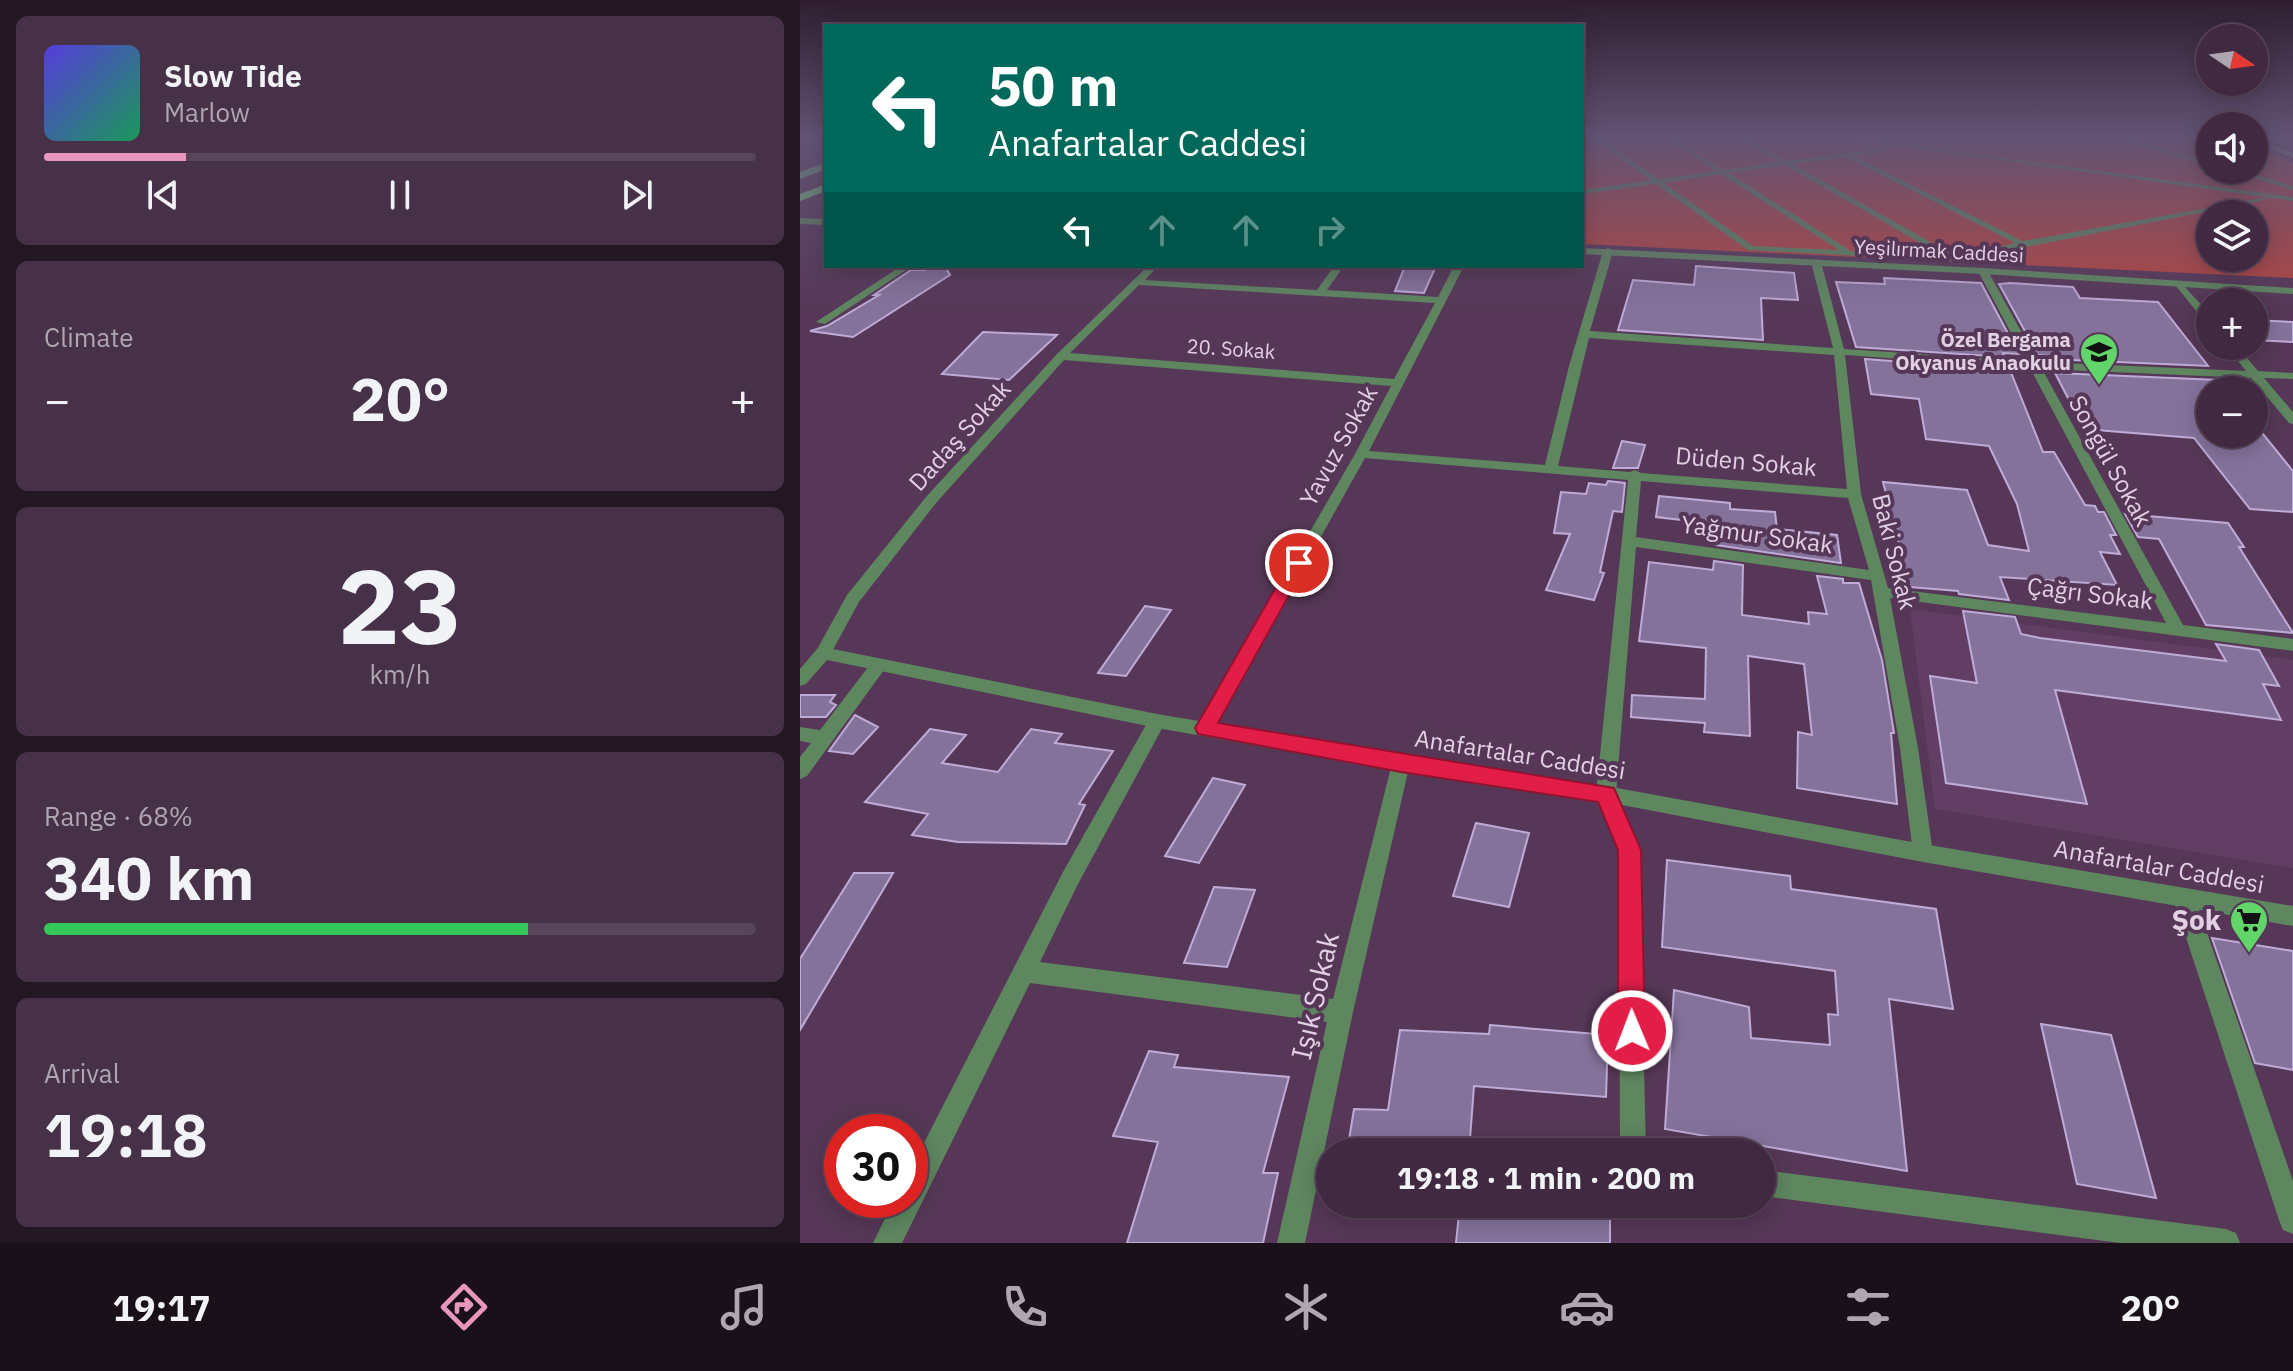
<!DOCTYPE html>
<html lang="en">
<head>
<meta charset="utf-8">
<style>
	:root { --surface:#402941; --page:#473148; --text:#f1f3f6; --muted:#aea6b1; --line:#59455a; --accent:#e797bd }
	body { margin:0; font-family:"IBM Plex Sans",sans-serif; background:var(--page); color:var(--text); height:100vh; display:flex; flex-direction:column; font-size:30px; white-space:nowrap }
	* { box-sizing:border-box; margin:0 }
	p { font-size:26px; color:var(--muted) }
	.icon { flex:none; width:44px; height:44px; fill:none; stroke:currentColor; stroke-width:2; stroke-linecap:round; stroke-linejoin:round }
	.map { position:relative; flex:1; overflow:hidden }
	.side { display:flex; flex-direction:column; gap:16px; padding:16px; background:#231724; width:800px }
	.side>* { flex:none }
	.guide { position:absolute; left:24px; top:24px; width:760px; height:244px; border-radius:0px; box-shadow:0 4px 20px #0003,0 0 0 2px var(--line); background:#00695c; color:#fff; overflow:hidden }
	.needle { width:52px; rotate:103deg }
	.buttons { position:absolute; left:1396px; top:24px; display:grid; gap:16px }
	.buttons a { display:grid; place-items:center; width:72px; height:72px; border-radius:50%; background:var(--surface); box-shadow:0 4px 20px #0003,0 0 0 2px var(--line); font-size:40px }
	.speed { position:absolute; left:24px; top:1114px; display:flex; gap:16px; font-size:40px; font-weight:700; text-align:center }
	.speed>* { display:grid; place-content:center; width:104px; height:104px; border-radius:50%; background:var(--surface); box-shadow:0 4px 20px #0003,0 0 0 2px var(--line); line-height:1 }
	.speed .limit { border:12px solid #d22; background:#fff; color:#111 }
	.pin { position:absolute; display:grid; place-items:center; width:68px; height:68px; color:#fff; margin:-34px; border:4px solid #fff; border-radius:50%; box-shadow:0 2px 8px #0007 }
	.me { position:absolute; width:88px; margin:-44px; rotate:359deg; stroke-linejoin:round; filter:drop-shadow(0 0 6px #0008) }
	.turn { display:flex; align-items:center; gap:28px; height:168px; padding:0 32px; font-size:36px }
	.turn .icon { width:104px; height:104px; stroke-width:2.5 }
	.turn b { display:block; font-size:56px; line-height:68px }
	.lanes { display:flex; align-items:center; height:76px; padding:0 32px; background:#0003; justify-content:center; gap:40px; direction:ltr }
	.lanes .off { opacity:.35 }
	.big { font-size:60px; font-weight:700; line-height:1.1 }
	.side .card { flex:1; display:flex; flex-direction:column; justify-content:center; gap:12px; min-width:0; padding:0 28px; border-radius:12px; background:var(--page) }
	.side .dial { align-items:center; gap:0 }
	.dial b { font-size:104px; line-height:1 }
	.song { display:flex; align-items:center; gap:24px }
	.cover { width:96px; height:96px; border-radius:12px; background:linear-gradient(135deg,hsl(250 70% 55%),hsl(150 70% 35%)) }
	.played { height:8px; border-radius:4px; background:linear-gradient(90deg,var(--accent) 20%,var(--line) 20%) }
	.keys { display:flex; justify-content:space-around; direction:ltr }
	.heat { display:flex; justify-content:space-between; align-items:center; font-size:44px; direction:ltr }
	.charge { height:12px; border-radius:6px; background:linear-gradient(90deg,#34c759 68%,var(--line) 0) }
	.trip { position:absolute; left:516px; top:1138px; width:460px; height:80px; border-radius:40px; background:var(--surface); box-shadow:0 4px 20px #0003,0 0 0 2px var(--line); font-weight:700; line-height:80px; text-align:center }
	.tabs { display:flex; height:128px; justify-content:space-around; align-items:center; background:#1a101a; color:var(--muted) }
	.tabs .icon { width:56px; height:56px }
	.tabs .current { color:var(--accent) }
	.tabs b { font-size:36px; color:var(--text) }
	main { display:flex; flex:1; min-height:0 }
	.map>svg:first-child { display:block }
</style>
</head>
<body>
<main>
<section class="side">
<div class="card">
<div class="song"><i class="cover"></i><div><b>Slow Tide</b><p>Marlow</p></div></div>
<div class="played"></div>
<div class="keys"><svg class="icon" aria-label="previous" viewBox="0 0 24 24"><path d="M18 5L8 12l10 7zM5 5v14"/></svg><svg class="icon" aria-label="pause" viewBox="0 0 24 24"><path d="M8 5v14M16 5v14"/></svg><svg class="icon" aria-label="next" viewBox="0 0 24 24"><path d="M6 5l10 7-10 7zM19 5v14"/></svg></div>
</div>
<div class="card"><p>Climate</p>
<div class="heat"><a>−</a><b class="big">20°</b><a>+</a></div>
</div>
<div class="card dial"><b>23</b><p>km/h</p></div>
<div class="card"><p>Range · 68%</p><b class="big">340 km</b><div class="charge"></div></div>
<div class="card"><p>Arrival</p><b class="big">19:18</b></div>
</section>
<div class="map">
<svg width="1493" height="1243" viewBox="0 0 1493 1243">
	<rect width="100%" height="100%" fill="#563757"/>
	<path fill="#623e64" d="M1110,609L1493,660V868L1135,809Z"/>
	<path fill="#b34642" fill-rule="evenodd" d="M782,137H1410V170H1454V144L1493,162V278L782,244ZM1410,214H1454V258H1410Z"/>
	<path fill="#84729b" stroke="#bfabd7" stroke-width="2" d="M133,266H145L150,275L53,337L10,331L27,326L79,295H74L111,270H125Z
		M605,266H636L624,293L595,291Z
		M896,266L994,273L998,300L961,298L963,340L818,330L833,280L894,285Z
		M1084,278L1181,283L1219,354L1203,353L1204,357L1056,347L1036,282L1085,284Z
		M1210,283L1273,287L1280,298L1358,302L1408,366L1248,359L1247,356L1238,355L1199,284Z
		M1454,320L1493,322V342L1454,340Z
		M183,332L257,335L209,380L142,374Z
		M1065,359L1210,370L1243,452H1254L1285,505L1295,506L1298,512H1304L1316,535H1310L1320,554L1300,552L1317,585L1200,577L1209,600L1159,594L1158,591L1110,587L1083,482L1167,490L1188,545L1229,551L1217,504L1189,446L1126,439L1119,399L1071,394Z
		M1255,373L1419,380L1427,390H1410V434H1463L1493,471V512L1450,509L1394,438L1284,429Z
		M822,441L845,445L838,468H813Z
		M808,481L825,483L822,512L813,511L800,572L804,573L794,600L746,590L770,534L754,533L761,492L786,494L789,483L806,485Z
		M859,496L930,503V509L975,512L977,529L1037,535L1041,563L915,545L917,524L856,517Z
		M1325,514L1428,523L1444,547H1439L1493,633L1406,625L1359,539L1338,537Z
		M914,561L943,565L942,615L1009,624L1008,612L1027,614L1017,576L1043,579V583H1059L1082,660L1094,733H1091L1097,804L997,788L998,732L1012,735L1004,664L948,656L950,736L904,732L905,723L831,717L832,695L905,699L906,648L839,641L849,562L913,570Z
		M345,606L371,610L326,676L298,673Z
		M1163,611L1215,617L1221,634L1240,638L1426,661L1416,644L1459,650L1479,686L1463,684L1481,720L1255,690L1287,804L1146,783L1130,676L1177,683Z
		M0,695H35L30,702L36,705L26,717H0Z
		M55,715L78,727L53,754L29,751Z
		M130,729L166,735L142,763L198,772L231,729L262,734L255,743L313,751L279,804L285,805L266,844L158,842L112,835L128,814L65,802Z
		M413,778L445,785L399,863L365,856Z
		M676,823L729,833L709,907L653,896Z
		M867,860L990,876L991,889L1136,909L1153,1009L1089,999L1107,1171L865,1129L874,990L949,1007L951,1038L1030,1045L1028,1014L1038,1015L1035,971L862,947Z
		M54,873H93L0,1030V959Z
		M414,887L455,890L427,967L384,963Z
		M1412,938L1493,951V1070L1455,1063Z
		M1241,1024L1311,1035L1356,1198L1277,1184Z
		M690,1025L808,1035L806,1097L674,1086L669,1152H547L554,1109L588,1110L600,1030L689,1034Z
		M349,1051L378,1055L374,1067L489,1077L463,1173H478L463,1243H327L358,1142L313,1136Z
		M660,1204H810V1243H656Z"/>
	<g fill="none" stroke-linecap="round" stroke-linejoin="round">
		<path fill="#5e865f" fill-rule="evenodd" d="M828,137L804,140L859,179L916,171L864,137H871L923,170L979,162L937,137H944L987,161L1089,148L1087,151L1054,156L1223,241L1462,198L1466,200L1154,261L948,250L856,184L782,194V190L851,180L797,141L782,142V138ZM1046,157L1215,243L1155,256L993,164ZM985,165L1143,256L1051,251L929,173ZM921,174L1039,250L953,246L864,183Z
			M1035,137H1050L1493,197V201Z
			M1313,137H1322L1410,162V166Z
			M1429,170H1439L1493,186V190Z"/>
		<path fill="#5e865f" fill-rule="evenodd" d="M808,248L813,251L790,331L1033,348L1011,262L1016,259L1021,262L1044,349L1226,361L1178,271L1183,268L1188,271L1238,362L1446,371L1426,346H1437L1458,371L1493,373V379L1464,378L1493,412V424L1489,423L1451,378L1242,369L1383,625L1493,639V651L1090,598L1118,748L1133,853L1130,859L1123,862L1116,859L1113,853L1100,748L1071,580L836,547L816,794L839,850L846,1152H820L819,850L796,794L828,480L565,458L411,733L405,735L399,733L396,728L399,723L555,454L591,386L264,360L136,503L59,602L29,657H17L15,653L47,595L126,497L257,354L348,266H358L345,280L517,290L534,266H544L527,290L638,297L654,266H664L569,451L745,465L769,366L803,251ZM339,285L635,303L594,379L270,353ZM789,338L1034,355L1047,489L841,473L835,470L830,472L758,466ZM1045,355L1230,368L1366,623L1088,588L1061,494ZM841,481L1048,498L1069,570L836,537Z
			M101,266H112L25,324L16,322Z
			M1379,281L1410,314V324L1406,323L1376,286L1374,284Z
			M78,660L84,662L86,666L84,670L7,776L0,779V757L11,743L0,741V727L20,730L72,662Z
			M357,714L363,716L366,721L277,886L240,962L533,999L592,763L594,758L601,755L608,758L610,763L553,1012L505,1243H477L527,1022L230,983L102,1243H73L94,1200H110V1170L263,872L351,716Z
			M1384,888L1391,891L1395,898L1493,1181V1234L1483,1230L1479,1220L1373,898L1377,891Z
			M962,1170L1426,1229L1436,1233L1440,1243H1320L962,1196Z"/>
		<path fill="#5e865f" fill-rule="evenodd" d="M0,218L26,219V225L0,224Z
			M782,248L1183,268L1493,288V294L1183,274L782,254Z
			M23,647L357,714L601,755L806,786L1123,844L1493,906V926L1123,862L806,802L601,771L357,728L27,660L6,684L0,686V669L17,649Z"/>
		<path fill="#6aaa6d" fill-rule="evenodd" d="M1454,137L1493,153V158L1454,142Z"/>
		<path fill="#76d27a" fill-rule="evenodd" d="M26,162V169L0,179V172Z
			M26,184V191L0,201V194Z"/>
	</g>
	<linearGradient id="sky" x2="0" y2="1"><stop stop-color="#2f1e30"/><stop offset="0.44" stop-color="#625374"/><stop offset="1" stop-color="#625374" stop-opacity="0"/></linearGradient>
	<rect width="1493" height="311" fill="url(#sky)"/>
	<path fill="#e11d48" stroke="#92132f" stroke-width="2" d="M499,558L507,563L418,723L814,788L841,850L845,1031L841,1041L832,1045L822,1041L818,1031V850L798,802L601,772L398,734L395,728L398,723L490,563Z"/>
	<defs>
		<symbol id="school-pin" viewBox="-11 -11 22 30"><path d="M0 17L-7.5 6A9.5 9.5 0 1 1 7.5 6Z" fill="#61d46a" stroke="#563757"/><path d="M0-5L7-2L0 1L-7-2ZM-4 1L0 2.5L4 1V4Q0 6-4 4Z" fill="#111"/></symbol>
		<symbol id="supermarket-pin" viewBox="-11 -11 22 30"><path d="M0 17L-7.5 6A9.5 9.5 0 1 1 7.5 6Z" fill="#61d46a" stroke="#563757"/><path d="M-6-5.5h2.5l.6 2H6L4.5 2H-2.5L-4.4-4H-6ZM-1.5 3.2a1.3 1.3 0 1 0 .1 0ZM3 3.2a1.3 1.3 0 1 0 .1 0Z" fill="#111"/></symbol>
	</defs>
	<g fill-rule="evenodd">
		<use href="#school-pin" x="1277" y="330" width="44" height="60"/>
		<use href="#supermarket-pin" x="1427" y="898" width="44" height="60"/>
	</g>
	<g text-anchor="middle" stroke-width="8" stroke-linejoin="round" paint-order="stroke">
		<g font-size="20" fill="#e2d0e3" stroke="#563757">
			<text transform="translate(1139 251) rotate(3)" y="7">Yeşilırmak Caddesi</text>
			<text transform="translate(431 349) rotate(4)" y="7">20. Sokak</text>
		</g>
		<g font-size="20" font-weight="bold" fill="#e2d0e3" stroke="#563757" text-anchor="end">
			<text x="1271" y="347">Özel Bergama<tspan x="1271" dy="23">Okyanus Anaokulu</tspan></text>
		</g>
		<g font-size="24" fill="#e2d0e3" stroke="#563757">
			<text transform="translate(160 436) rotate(-48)" y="8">Dadaş Sokak</text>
			<text transform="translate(539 446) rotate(-61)" y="8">Yavuz Sokak</text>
			<text transform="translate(1310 461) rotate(61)" y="8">Songül Sokak</text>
			<text transform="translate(946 462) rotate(5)" y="8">Düden Sokak</text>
			<text transform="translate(957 535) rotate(8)" y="8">Yağmur Sokak</text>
			<text transform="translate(1094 552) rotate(76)" y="8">Baki Sokak</text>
			<text transform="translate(1290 594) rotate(7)" y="8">Çağrı Sokak</text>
			<text transform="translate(720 755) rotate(9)" y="8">Anafartalar Caddesi</text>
			<text transform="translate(1359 867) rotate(10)" y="8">Anafartalar Caddesi</text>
		</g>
		<g font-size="28" font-weight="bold" fill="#e2d0e3" stroke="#563757" text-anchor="end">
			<text x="1421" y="930">Şok</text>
		</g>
		<g font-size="28" fill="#e2d0e3" stroke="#563757">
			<text transform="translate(515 996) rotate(-77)" y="10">Işık Sokak</text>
		</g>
	</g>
</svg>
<div class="buttons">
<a><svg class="needle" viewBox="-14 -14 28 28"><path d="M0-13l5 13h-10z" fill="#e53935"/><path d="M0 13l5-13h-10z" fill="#aea6b1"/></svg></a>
<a><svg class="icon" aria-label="sound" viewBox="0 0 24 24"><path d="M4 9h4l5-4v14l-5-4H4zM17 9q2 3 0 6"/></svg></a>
<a><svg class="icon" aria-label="layers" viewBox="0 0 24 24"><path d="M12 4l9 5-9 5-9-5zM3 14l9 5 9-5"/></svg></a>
<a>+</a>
<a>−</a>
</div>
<div class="speed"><div class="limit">30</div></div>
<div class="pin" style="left:499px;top:563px;background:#d93025"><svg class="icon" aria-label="arrive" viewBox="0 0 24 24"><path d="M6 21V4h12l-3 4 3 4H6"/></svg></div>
<svg class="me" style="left:832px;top:1031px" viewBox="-20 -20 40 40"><circle r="17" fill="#e11d48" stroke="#fff" stroke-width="3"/><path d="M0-11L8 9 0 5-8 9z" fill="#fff"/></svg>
<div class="trip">19:18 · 1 min · 200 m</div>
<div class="guide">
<div class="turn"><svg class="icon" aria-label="left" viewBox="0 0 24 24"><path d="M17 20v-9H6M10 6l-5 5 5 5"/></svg><div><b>50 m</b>Anafartalar Caddesi</div></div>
<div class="lanes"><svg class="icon" aria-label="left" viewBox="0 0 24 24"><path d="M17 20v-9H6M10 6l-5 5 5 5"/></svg><svg class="icon off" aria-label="ahead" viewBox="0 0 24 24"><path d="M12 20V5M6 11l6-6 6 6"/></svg><svg class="icon off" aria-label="ahead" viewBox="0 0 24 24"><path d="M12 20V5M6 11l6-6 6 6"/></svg><svg class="icon off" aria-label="right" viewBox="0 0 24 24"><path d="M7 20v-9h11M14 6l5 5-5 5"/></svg></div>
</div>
</div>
</main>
<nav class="tabs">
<b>19:17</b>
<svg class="icon current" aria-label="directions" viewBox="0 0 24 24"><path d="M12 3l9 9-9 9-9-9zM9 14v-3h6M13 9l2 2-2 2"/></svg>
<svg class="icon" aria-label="music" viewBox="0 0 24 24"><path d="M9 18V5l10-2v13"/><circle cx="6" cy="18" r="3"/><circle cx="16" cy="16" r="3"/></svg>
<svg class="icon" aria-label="phone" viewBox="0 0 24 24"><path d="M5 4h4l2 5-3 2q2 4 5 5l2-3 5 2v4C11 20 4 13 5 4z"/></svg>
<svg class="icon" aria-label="climate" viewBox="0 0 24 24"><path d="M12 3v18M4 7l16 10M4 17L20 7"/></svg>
<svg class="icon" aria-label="car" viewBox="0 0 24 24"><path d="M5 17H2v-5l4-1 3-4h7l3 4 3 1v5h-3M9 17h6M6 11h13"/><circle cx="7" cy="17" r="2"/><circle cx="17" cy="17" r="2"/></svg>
<svg class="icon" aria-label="filters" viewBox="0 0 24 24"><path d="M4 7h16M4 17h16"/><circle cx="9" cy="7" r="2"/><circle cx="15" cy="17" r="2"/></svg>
<b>20°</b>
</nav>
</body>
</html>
